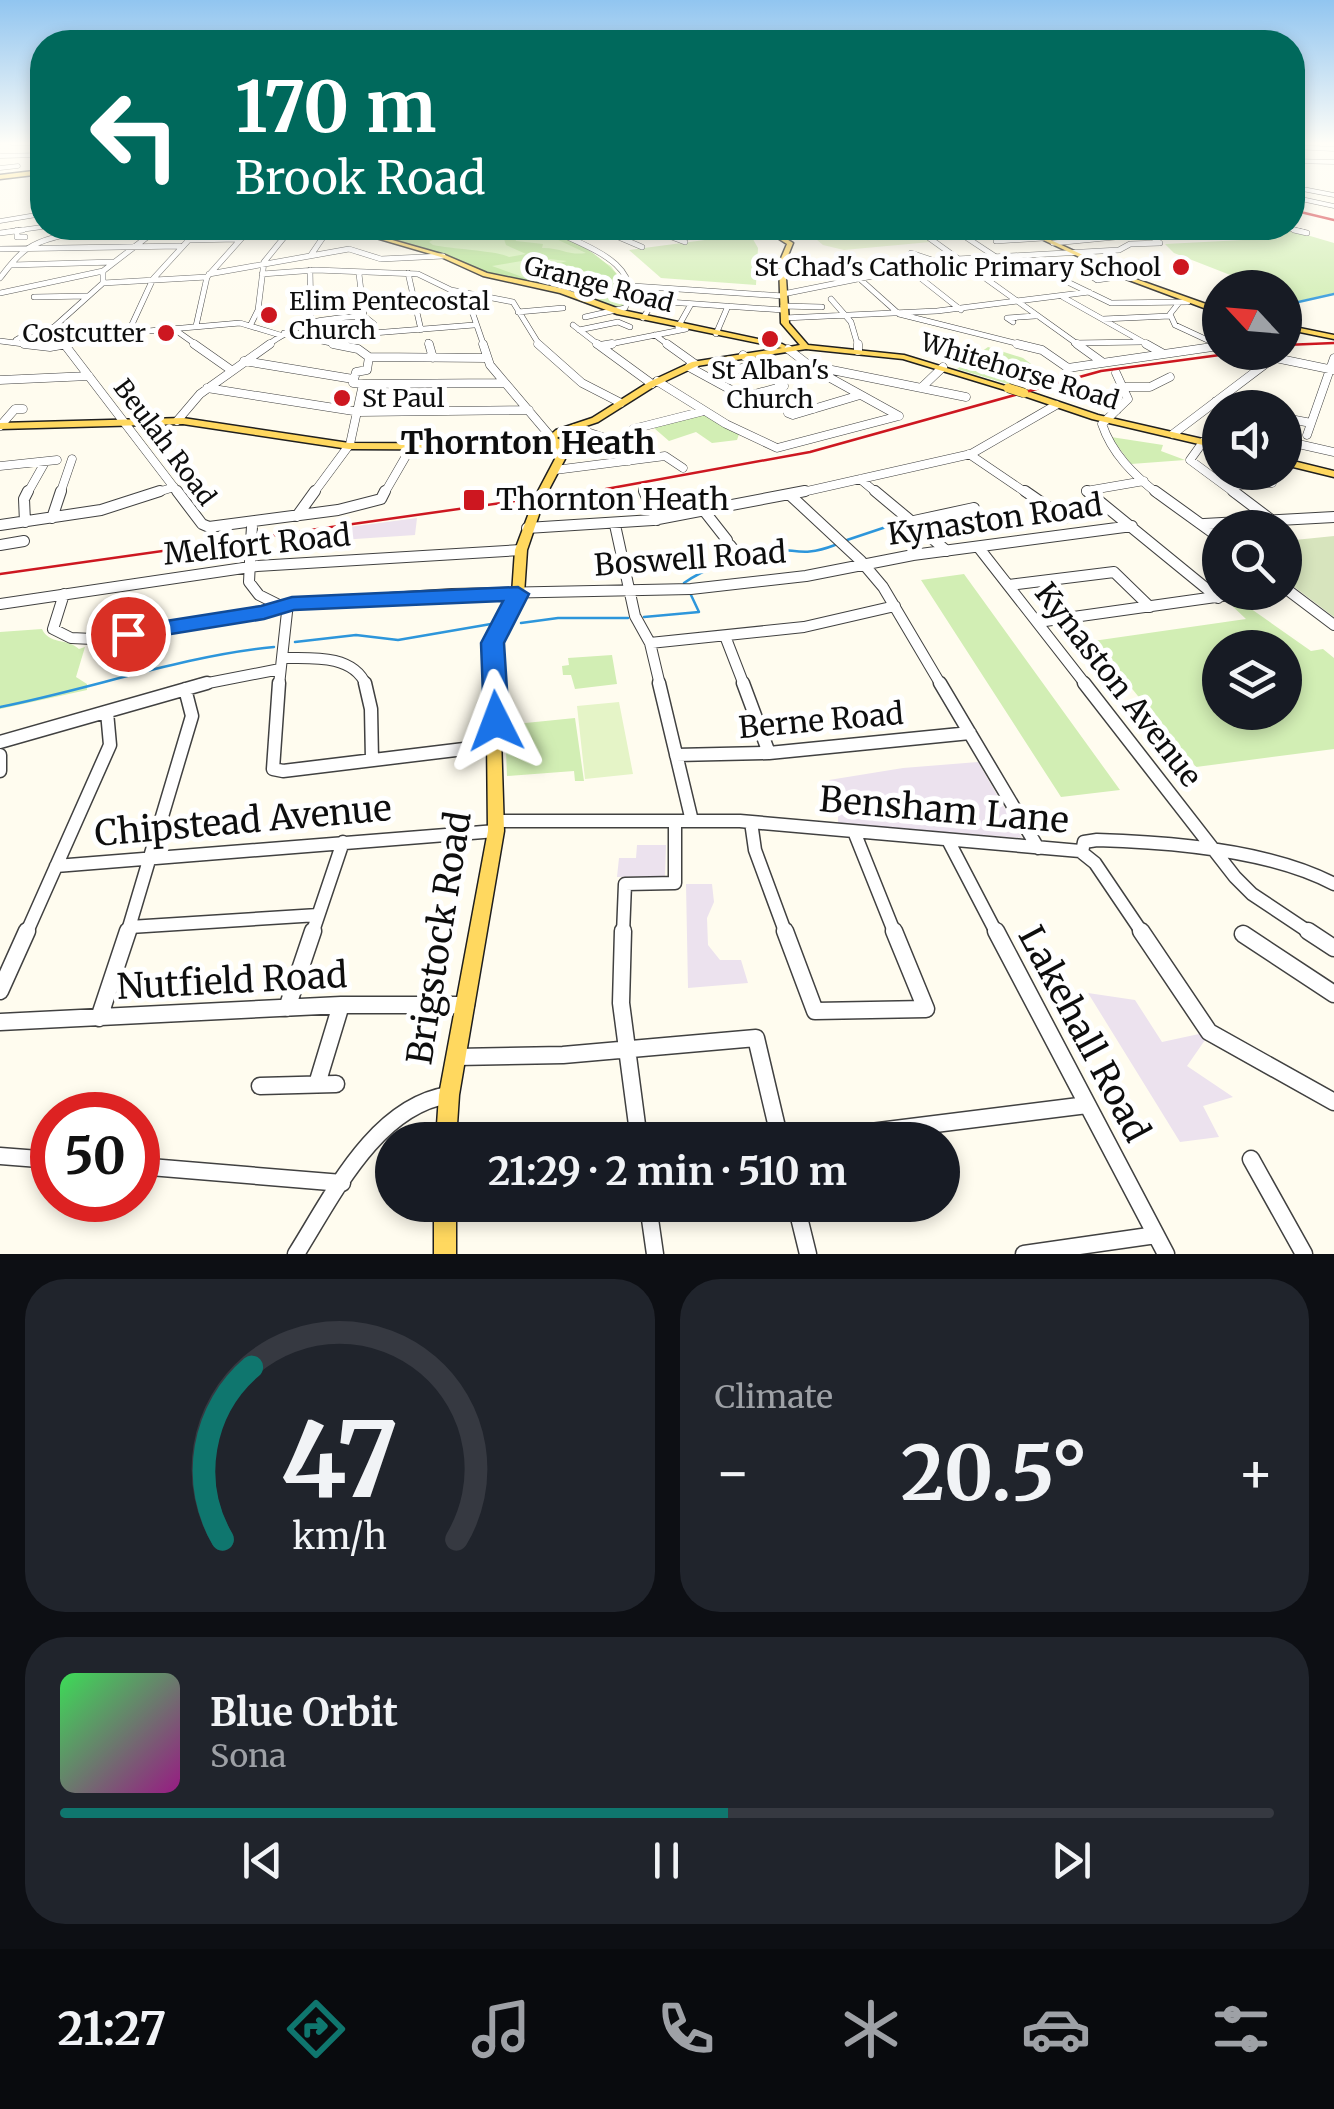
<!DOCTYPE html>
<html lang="en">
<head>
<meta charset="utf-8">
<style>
	:root { --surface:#171b24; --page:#20242c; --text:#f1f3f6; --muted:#9ea1a6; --line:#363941; --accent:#0f766e }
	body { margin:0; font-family:Merriweather,serif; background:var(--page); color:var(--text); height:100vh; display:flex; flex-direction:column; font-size:38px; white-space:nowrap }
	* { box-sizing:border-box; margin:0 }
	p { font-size:32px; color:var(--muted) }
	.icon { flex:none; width:55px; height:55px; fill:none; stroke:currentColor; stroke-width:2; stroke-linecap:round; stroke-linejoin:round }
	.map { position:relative; height:1254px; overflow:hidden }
	.drawer { display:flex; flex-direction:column; gap:25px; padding:25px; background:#0d0f14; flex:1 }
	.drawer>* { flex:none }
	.banner { position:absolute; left:30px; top:30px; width:1275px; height:210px; border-radius:40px; box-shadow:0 5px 15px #0003; background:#00695c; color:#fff; overflow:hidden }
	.needle { width:65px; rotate:296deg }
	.controls { position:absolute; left:1202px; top:270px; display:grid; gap:20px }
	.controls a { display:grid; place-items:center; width:100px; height:100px; border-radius:50%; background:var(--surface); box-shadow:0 5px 15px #0003; font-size:50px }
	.speed { position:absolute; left:30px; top:1092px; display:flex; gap:20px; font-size:50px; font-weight:700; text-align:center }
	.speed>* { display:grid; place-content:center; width:130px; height:130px; border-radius:50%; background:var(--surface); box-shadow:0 5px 15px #0003; line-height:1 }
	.speed .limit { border:15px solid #d22; background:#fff; color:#111 }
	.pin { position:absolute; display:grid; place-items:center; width:85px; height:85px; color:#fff; margin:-42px; border:5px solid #fff; border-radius:50%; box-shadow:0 2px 10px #0007 }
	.me { position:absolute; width:110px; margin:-55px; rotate:357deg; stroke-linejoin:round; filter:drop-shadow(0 0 8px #0008) }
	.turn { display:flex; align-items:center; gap:35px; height:210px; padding:0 40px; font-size:45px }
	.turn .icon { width:130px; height:130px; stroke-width:2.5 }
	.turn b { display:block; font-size:70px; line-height:85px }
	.big { font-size:75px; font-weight:700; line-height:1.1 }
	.drawer .widget { flex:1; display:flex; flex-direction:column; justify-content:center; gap:15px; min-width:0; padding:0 35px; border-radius:40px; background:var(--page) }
	.drawer .dial { align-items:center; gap:0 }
	.dial svg { height:260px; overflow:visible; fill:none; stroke:var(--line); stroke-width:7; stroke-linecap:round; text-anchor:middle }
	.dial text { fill:var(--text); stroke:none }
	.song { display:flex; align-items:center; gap:30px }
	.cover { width:120px; height:120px; border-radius:15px; background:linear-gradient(135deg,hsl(130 70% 55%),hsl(310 70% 35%)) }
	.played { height:10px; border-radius:5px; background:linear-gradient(90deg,var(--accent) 55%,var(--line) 55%) }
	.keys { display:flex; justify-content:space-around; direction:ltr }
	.heat { display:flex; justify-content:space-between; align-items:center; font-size:55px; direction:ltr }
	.drawer .tiles { flex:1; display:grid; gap:25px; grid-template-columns:1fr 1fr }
	.widget:last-child { grid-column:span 2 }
	.trip { position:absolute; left:375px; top:1122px; width:585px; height:100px; border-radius:50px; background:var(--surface); box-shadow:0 5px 15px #0003; font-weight:700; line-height:100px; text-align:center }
	.dock { display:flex; height:160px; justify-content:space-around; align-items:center; background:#090b0e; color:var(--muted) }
	.dock .icon { width:70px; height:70px }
	.dock .selected { color:var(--accent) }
	.dock b { font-size:45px; color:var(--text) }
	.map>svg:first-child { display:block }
</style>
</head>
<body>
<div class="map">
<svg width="1334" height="1254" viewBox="0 0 1334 1254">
	<rect width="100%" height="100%" fill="#fffcef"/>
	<path fill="#ece2ee" d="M417,518L415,535L325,541L326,530Z
		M978,762L1022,838L838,824V796L829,780L903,768Z
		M637,845H666L665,876L617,877L619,858H636Z
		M686,884H712L714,902L707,918L708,945L720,960H741L748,983L688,988Z
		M1088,993L1135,1000L1162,1042L1199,1034L1205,1040L1187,1066L1233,1097L1203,1106L1219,1137L1180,1142Z"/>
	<path fill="#d2eeb4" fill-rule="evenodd" d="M349,228H544L611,266L629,292L623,306L613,307L593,300L604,298L595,292L577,294L488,274L449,256Z
		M1253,228H1283L1334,243V293L1285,304V288L1261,287L1174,253L1165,244L1281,238Z
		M750,234L758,248L756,285L661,278L629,250Z
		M988,347L1023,358L1046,375L1008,384L957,369Z
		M703,414L739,434L737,440L712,443L696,432L669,441L654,428Z
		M1111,437L1163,445L1161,451L1185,460L1131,464Z
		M964,574L1120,790L1061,797L921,580Z
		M1237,599L1311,651L1323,649L1334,658V749L1196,767L1093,641L1246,619L1227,601ZM1220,648H1285V712H1220Z
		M42,629C49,645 68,638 79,649L85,647L76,677L87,684V690L0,709V632Z
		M612,655L617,684L575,689L571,675H563L562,666L569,665L568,658Z
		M575,718L584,781H575L574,771L507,776L505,725Z"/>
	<path fill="#b5e192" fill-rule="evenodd" d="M349,228L500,229L514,234L516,241L543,244L542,248C559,247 569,256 586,253L533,228C563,228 614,263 628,289L577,294L488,274L449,256ZM436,228L475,233L473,238L503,236L506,245L526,254L509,257C499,251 451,249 433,245L429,242L440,236L426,233ZM540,258L567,261L544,267L583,285L525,278L492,266Z"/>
	<path fill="#d7e4bd" d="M1334,536V617L1285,580V541Z"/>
	<path fill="#e5f4c7" d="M803,228H911L930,242L844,250L823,245Z
		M619,702L633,774L585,779L577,706Z"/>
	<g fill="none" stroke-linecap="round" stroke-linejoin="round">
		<path stroke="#2d96db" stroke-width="2.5" d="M1285,305L1334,294
			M847,540L904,521
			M684,583C705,568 740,556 765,551C794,546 799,559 835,545
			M644,617L699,612L691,595
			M521,623L558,618H628
			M295,642L356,635L398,640L491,624
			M0,707C91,689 182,656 274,647"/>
		<defs>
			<path id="minor-far5" d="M12,143H42
				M1292,147L1334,149
				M0,156L42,155
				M1292,161L1334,162
				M0,168L18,166
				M33,171L42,169
				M1292,187L1334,195
				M1292,197L1334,206
				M0,221L42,214
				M550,228L558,232
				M598,228L608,232
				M649,228L660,232
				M916,228L922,232
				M953,228L959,232
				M1090,228L1099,232
				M1163,228L1165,232
				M1287,228L1304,232
				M995,230L1024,229
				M6,232L42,227
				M103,232L198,231
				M246,232L250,228
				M288,232L291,228
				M697,232L726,228"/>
			<path id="minor-far4" d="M17,230V237H25
				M553,230C584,246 646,264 625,308L585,317
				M602,230L642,247
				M653,230L685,242
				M918,230L1080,346
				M955,230L996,257
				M995,230H1004
				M1094,230L1105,235
				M1294,230L1307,233
				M0,233L23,230
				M670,236L714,230
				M187,240L239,239
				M996,241L1043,238
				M1053,243L1167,232L1165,230
				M0,249L180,246
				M911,253L938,262
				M311,255L326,233
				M1014,256L1111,303L1188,302
				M12,265L114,262
				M909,269L961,310
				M310,270L311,320
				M408,273L421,330
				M209,274L349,249L381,259L443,256
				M262,274L316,270L418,274L451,290L513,302L540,346
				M359,274L364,316L374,324L373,333L474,325
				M1091,276L1097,280L1123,276
				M0,278C8,268 16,256 27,249C66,223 151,231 198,231
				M861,280L899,314L1027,346
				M103,283L207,277
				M633,286L783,296
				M0,293L103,271
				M466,294L484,346
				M783,294L957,259L1119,250L1130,244L1160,243L1155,240
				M34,297L87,296
				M1063,297L1150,346
				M831,299L851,322L858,346
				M1178,304L1170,314L1175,325L1216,344
				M783,306L822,307
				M518,312L563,308
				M643,318L654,301L783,310
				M784,318L937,311L1089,292
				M1103,319L1170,316
				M1013,322L1007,318L1035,316
				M251,324L258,310L264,262L290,230
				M573,325L600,346
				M196,326L207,277L249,230
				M54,327L103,283V271L155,231
				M678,327L691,304
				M174,329L198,346
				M349,330L373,331
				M579,330L618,322L630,327
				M128,333L153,279L196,232
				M284,333L345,346
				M716,334L728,306
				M655,335L670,346
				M79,337L240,323L280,335
				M16,340C36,327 58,322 79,336L58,346
				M0,341L39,346
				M428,342L429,346
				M1074,343L1142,342
				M266,346C302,320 320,319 364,316
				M600,346L686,329"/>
			<path id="minor-far3" d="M24,344L50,347L67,344
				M194,344L231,370
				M333,344L358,349L369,357
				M429,344L433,358
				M483,344L490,365L551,437
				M538,344L582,383L621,403
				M597,344L600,346
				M612,344L600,346L652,384
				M667,344L695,364
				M1017,344L1042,350L1068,368L1219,346
				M1077,344L1102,362
				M1146,344L1162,353
				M65,345L179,494
				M788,349L814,369L899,416
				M858,351V344
				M1246,352L1334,370
				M743,355L784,386
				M369,357L486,358
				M244,361L353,379
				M807,365L966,397
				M689,367L744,397L784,386
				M738,369L756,365
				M1116,373L1128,399L1102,424C1112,454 1134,475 1158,494
				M0,380L89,376
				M657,381L726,424L777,448L899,416
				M363,384L505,383
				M1126,387H1150L1170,377
				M207,388L360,412L529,410
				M921,388L943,367
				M1076,393L1117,410
				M1216,401L1238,408
				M788,413L793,415L860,395
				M1285,418L1311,423
				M177,421L200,394L270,344
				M0,426L15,409H23
				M575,428L617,442L629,461
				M633,429L704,411
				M1173,434L1272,359
				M1307,435L1334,358
				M1285,441L1334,452
				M1203,442L1190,460L1236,494
				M969,454L1028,494
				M0,466L57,460
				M555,470L665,456L683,468
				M860,479L878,494
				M1227,486L1272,483
				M643,489L645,494
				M1086,491L1090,494
				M1086,491L1144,481
				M27,494L44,464
				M60,494L72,459
				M152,494L174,487
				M313,494L350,444L363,384L353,383L356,372L367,370L369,357
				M384,494L413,444
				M794,494L971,454L1056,405"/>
			<path id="minor-far2" d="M177,491L202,524L209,527L338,510L381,499L385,491
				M644,491L657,520
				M875,491L947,551
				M1025,491L1064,518
				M1087,491L1218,598
				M1155,491L1220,538
				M1233,491L1270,519
				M790,495L861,561L883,587L941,685
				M705,512L727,540
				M297,516L315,491
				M52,518L61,491
				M914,521L974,508
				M25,522L24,499L28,491
				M1204,524L1334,517
				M0,525L101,510L160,491
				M615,525L635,616L650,643L660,685
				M527,528L653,520L805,491
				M251,541L249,582L259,595L281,606
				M0,545L24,541
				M730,545L738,555
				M979,548L1086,685
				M1009,585L1114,572L1150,607
				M1285,588L1334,625
				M64,594L53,629L71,638L93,639L265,612L293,604L452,594L691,589L806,576L913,555L1132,526
				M0,604L257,566L521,550
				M1038,622L1251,592
				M725,636L744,685
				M650,643L804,627L895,606
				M283,658C311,658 353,654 366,685
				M198,685L280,669
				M279,685L287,612L282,607"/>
			<path id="minor-far1" d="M279,683L273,769L283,771L497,745
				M365,683L371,709L372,760
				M659,683L692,821
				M743,683L769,753
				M940,683L1038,848
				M1084,683L1235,877L1252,894L1312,934
				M0,742L207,683
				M0,755V771
				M676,755L769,753L970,733
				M496,821H740L1080,851L1095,863L1143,934
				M751,822L755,850L786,934
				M855,834L895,934
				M949,842L997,934
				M1082,852L1084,842L1097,840C1169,842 1270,850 1334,884
				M56,866L496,831
				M130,927L318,915
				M26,934L110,745L107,712
				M127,934L192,716L185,689
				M312,934L343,842
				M623,934L625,884L675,883V821"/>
			<path id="minor" d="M623,931L621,1003L639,1140
				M785,931L815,1011L926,1009L894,931
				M996,931L1166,1254
				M1141,931L1209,1032L1334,1102
				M1308,931L1334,948
				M1243,934L1334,994
				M0,991L27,931
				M287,1008L313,931
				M99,1018L128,931
				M0,1022L341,1005H466
				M456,1057L563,1055L756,1038L780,1140
				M317,1084L341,1005
				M260,1086L336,1084
				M807,1140L1087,1105
				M0,1156L52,1160
				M1251,1159L1304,1254
				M138,1166L342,1183
				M648,1205L655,1254
				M796,1205L808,1254
				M296,1254C332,1197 375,1106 449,1095
				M1024,1254L1156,1235"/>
			<path id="major" d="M42,170V174L0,179V175Z
				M342,228H350L445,255L487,273L565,289L622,310L782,344L786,346L784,348L800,345L781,323L779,263L787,244L762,228H769L793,243L785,263L789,323L808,345L904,355L1012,388L1005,390L903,359L806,349L697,366L655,386L598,422L562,434L557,438L562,441L565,459L545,497L527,550L524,594L498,643L504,831L459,1095L456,1140H436L439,1095L488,831L486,643L512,594L515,550L535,497L555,459L554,450L349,449L183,424L0,429V423L183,418L349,443L553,444L552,442L546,439L556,430L592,418L649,382L692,362L782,348L617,314L560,293L483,276L441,257Z
				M1018,228H1025L1130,277L1220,309V314L1126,279Z
				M1285,325L1334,335V339L1285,329Z
				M1024,390L1098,415L1220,443V449L1092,419L1021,395L1020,393Z
				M1285,459L1334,471V477L1285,465Z
				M434,1205H456V1254H434Z"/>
		</defs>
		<use href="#minor-far5" stroke="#414141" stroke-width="5"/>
		<use href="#minor-far4" stroke="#414141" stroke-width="6"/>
		<use href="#minor-far3" stroke="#414141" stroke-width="9"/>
		<use href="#minor-far2" stroke="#414141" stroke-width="12"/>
		<use href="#minor-far1" stroke="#414141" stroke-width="15"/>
		<use href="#minor" stroke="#414141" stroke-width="19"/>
		<use href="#major" stroke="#1f1f1f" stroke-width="3"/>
		<use href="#minor-far5" stroke="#fff" stroke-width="4"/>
		<use href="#minor-far4" stroke="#fff" stroke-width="5"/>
		<use href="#minor-far3" stroke="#fff" stroke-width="8"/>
		<use href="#minor-far2" stroke="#fff" stroke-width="10"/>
		<use href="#minor-far1" stroke="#fff" stroke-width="12"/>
		<use href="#minor" stroke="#fff" stroke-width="16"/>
		<use href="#major" fill="#ffd85f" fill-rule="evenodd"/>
		<path stroke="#cd1720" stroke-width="2.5" d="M1292,210L1334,220
			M1285,345L1334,343
			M606,489L810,452L1101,371L1242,352
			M0,574L515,501"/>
		<defs>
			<path id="minor-bridge" d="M251,541L252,527"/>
			<path id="major-bridge" d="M1008,388L1024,393"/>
		</defs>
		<use href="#minor-bridge" stroke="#414141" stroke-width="12" stroke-linecap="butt"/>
		<use href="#major-bridge" stroke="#1f1f1f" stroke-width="10" stroke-linecap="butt"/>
		<use href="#minor-bridge" stroke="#fff" stroke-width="10"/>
		<use href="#major-bridge" stroke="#ffd85f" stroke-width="9"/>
	</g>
	<linearGradient id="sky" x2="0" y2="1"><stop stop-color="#91c5f0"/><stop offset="0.45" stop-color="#fffef8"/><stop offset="1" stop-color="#fffef8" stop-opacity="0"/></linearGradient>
	<rect width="1334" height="319" fill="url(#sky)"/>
	<path fill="#1a73e8" stroke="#114b97" stroke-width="2.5" d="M518,587L529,594L504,643L509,721L496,730L484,721L481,643L503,601L294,610L264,619L128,641L116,634L128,627L261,606L292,597Z"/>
	<g fill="#cd1720" stroke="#fff" stroke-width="4">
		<circle cx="1181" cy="267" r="10"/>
		<circle cx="269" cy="315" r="10"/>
		<circle cx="166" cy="333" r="10"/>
		<circle cx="770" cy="339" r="10"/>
		<circle cx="342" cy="398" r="10"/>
		<rect x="462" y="488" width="24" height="24" rx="5"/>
	</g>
	<g text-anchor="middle" stroke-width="10" stroke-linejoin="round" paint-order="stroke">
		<g font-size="25" fill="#0e0e0e" stroke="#fff" text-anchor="end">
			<text x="1161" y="276">St Chad's Catholic Primary School</text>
			<text x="289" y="310" text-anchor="start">Elim Pentecostal<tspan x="289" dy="29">Church</tspan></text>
			<text x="146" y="342">Costcutter</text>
			<text x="770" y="379" text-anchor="middle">St Alban's<tspan x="770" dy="29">Church</tspan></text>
			<text x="362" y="407" text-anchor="start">St Paul</text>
		</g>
		<g font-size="25" fill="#0e0e0e" stroke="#fff">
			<text transform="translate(599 284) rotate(15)" y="9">Grange Road</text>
			<text transform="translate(1020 371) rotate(17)" y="9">Whitehorse Road</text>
			<text transform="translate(165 442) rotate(53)" y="9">Beulah Road</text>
		</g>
		<g font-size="30" fill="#0e0e0e" stroke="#fff" text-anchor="start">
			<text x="496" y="510">Thornton Heath</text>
		</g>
		<g font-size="30" fill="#0e0e0e" stroke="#fff">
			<text transform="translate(995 520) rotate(-8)" y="10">Kynaston Road</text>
			<text transform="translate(257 545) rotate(-6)" y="10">Melfort Road</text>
			<text transform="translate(690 559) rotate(-4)" y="10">Boswell Road</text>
			<text transform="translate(1118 685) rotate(52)" y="10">Kynaston Avenue</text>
			<text transform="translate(821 721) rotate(-5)" y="10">Berne Road</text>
		</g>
		<g font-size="32" font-weight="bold" fill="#0e0e0e" stroke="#fff">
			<text x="528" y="454">Thornton Heath</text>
		</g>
		<g font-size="35" fill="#0e0e0e" stroke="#fff">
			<text transform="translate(944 810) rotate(5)" y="12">Bensham Lane</text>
			<text transform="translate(243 821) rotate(-5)" y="12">Chipstead Avenue</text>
			<text transform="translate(439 938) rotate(-81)" y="12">Brigstock Road</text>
			<text transform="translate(232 981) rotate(-3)" y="12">Nutfield Road</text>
			<text transform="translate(1084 1034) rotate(62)" y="12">Lakehall Road</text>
		</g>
	</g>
</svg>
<div class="controls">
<a><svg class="needle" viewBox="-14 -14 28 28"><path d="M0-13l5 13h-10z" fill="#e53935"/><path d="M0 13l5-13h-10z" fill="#9ea1a6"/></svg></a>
<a><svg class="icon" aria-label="sound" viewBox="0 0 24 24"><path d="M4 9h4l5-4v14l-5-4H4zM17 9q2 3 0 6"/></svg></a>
<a><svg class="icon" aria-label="search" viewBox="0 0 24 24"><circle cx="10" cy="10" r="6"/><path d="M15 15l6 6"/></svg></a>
<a><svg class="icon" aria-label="layers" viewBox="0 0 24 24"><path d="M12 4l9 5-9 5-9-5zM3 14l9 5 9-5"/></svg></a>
</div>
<div class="speed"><div class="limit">50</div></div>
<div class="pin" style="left:128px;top:634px;background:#d93025"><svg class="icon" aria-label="arrive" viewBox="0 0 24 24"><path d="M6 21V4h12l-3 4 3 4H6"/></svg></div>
<svg class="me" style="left:496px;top:721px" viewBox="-20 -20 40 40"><path d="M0-17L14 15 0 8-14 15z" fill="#1a73e8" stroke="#fff" stroke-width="4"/></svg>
<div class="trip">21:29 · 2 min · 510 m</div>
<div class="banner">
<div class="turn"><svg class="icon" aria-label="left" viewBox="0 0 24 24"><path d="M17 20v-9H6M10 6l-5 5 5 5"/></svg><div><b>170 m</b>Brook Road</div></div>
</div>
</div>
<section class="drawer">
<div class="tiles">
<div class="widget dial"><svg viewBox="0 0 100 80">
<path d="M14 69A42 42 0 1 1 86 69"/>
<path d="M14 69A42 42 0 0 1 23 16" stroke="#0f766e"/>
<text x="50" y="56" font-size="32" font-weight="700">47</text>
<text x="50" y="72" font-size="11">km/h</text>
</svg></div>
<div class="widget"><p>Climate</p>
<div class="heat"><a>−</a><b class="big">20.5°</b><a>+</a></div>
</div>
<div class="widget">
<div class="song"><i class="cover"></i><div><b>Blue Orbit</b><p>Sona</p></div></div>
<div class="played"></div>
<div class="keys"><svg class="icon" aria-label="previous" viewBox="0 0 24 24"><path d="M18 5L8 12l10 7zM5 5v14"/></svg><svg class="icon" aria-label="pause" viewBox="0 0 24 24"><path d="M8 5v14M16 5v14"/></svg><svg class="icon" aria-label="next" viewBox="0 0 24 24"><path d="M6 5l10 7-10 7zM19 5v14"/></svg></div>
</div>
</div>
</section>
<nav class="dock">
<b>21:27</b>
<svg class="icon selected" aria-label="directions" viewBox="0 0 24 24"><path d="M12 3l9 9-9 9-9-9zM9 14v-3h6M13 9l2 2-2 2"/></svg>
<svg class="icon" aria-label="music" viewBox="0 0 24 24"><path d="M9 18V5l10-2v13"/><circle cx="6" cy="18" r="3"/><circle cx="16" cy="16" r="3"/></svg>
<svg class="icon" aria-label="phone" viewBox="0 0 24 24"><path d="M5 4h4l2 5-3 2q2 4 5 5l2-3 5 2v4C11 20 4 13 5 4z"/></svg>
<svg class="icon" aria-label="climate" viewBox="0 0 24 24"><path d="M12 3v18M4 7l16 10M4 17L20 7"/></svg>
<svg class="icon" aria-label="car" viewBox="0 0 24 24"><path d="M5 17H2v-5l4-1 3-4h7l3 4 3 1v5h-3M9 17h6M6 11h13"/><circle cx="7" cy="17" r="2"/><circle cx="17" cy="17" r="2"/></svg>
<svg class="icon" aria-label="filters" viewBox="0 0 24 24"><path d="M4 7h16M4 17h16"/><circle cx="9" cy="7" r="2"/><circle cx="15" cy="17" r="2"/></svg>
</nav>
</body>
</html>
